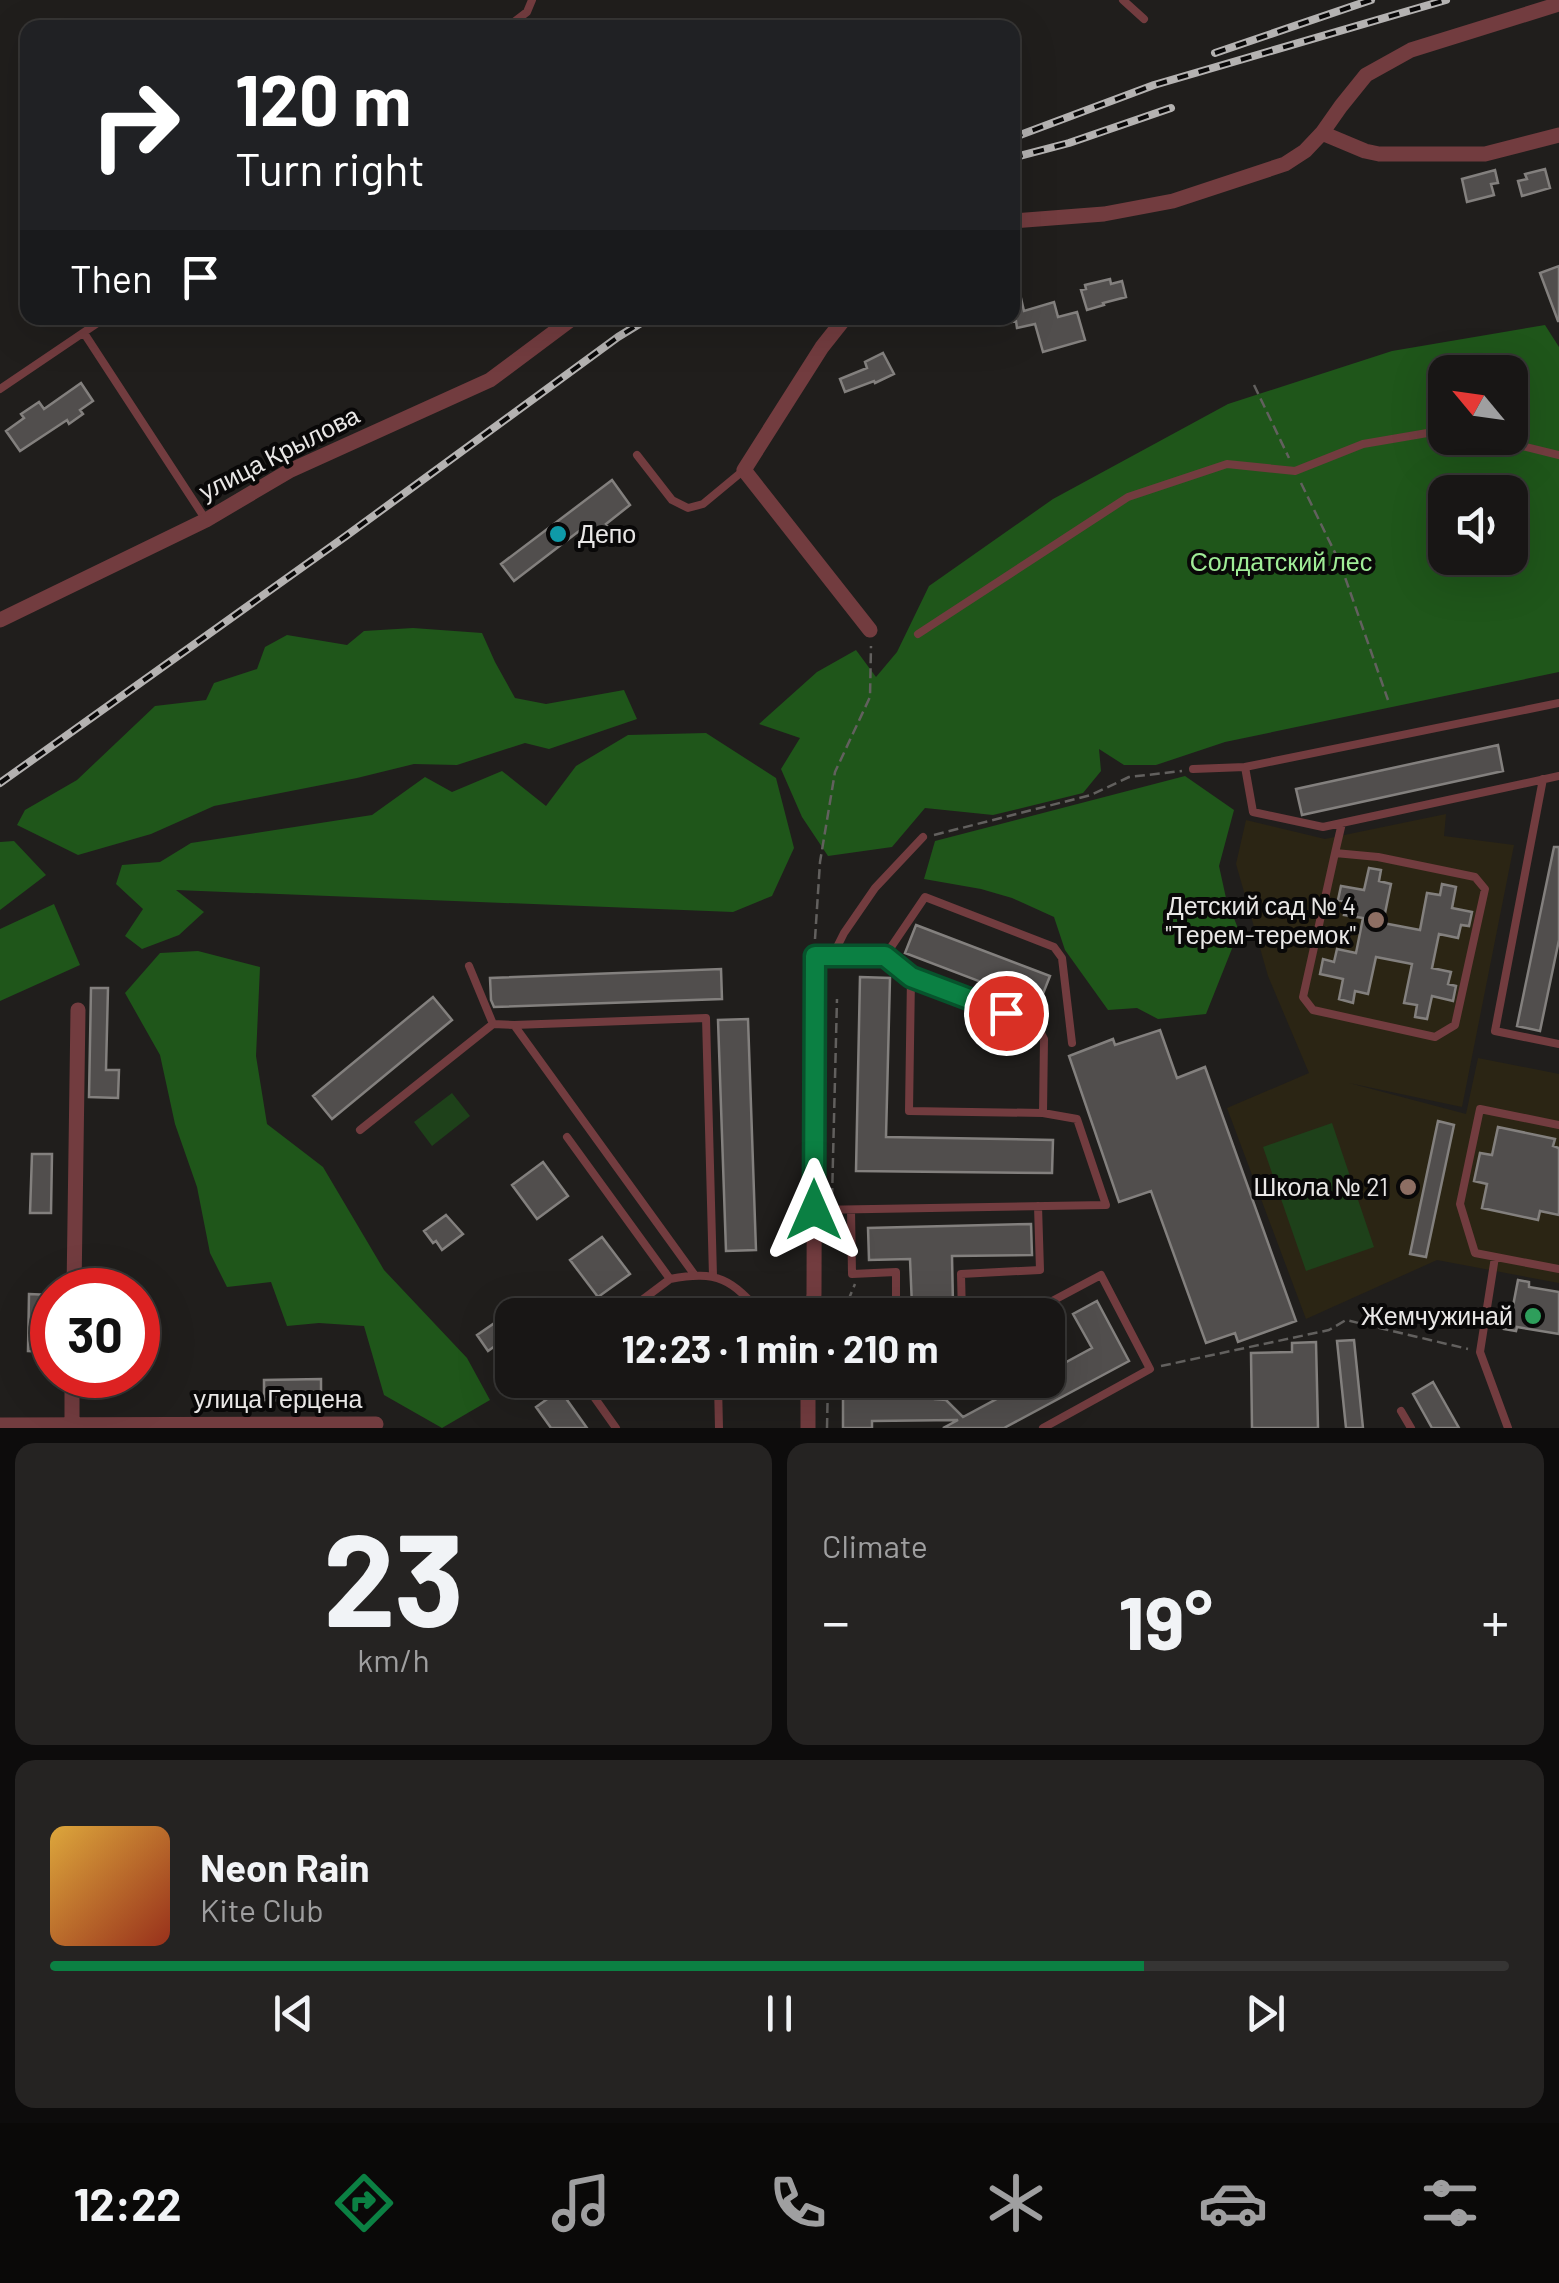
<!DOCTYPE html>
<html lang="en">
<head>
<meta charset="utf-8">
<style>
	:root { --surface:#181615; --page:#252322; --text:#f1f3f6; --muted:#9f9fa0; --line:#363534; --accent:#0b8043 }
	body { margin:0; font-family:Barlow,sans-serif; background:var(--page); color:var(--text); height:100vh; display:flex; flex-direction:column; font-size:38px; white-space:nowrap }
	* { box-sizing:border-box; margin:0 }
	p { font-size:32px; color:var(--muted) }
	.icon { flex:none; width:55px; height:55px; fill:none; stroke:currentColor; stroke-width:2; stroke-linecap:round; stroke-linejoin:round }
	.map { position:relative; height:1428px; overflow:hidden }
	.drawer { display:flex; flex-direction:column; gap:15px; padding:15px; background:#0d0c0c; flex:1 }
	.drawer>* { flex:none }
	.hud { position:absolute; left:20px; top:20px; width:1000px; height:305px; border-radius:20px; box-shadow:0 10px 40px #0002,0 0 0 2px var(--line); background:#202124; color:#fff; overflow:hidden }
	.needle { width:65px; rotate:299deg }
	.tools { position:absolute; left:1428px; top:355px; display:grid; gap:20px }
	.tools a { display:grid; place-items:center; width:100px; height:100px; border-radius:20px; background:var(--surface); box-shadow:0 10px 40px #0002,0 0 0 2px var(--line); font-size:50px }
	.speed { position:absolute; left:30px; top:1268px; display:flex; gap:20px; font-size:50px; font-weight:700; text-align:center }
	.speed>* { display:grid; place-content:center; width:130px; height:130px; border-radius:50%; background:var(--surface); box-shadow:0 10px 40px #0002,0 0 0 2px var(--line); line-height:1 }
	.speed .limit { border:15px solid #d22; background:#fff; color:#111 }
	.pin { position:absolute; display:grid; place-items:center; width:85px; height:85px; color:#fff; margin:-42px; border:5px solid #fff; border-radius:50%; box-shadow:0 2px 10px #0007 }
	.me { position:absolute; width:110px; margin:-55px; rotate:0deg; stroke-linejoin:round; filter:drop-shadow(0 0 8px #0008) }
	.turn { display:flex; align-items:center; gap:35px; height:210px; padding:0 50px; font-size:45px }
	.turn .icon { width:130px; height:130px; stroke-width:2.5 }
	.turn b { display:block; font-size:70px; line-height:85px }
	.then { display:flex; align-items:center; height:95px; padding:0 50px; background:#0003; gap:20px; font-size:38px }
	.big { font-size:75px; font-weight:700; line-height:1.1 }
	.drawer .tile { flex:1; display:flex; flex-direction:column; justify-content:center; gap:15px; min-width:0; padding:0 35px; border-radius:20px; background:var(--page) }
	.drawer .dial { align-items:center; gap:0 }
	.dial b { font-size:130px; line-height:1 }
	.song { display:flex; align-items:center; gap:30px }
	.cover { width:120px; height:120px; border-radius:15px; background:linear-gradient(135deg,hsl(40 70% 55%),hsl(10 70% 35%)) }
	.played { height:10px; border-radius:5px; background:linear-gradient(90deg,var(--accent) 75%,var(--line) 75%) }
	.keys { display:flex; justify-content:space-around; direction:ltr }
	.heat { display:flex; justify-content:space-between; align-items:center; font-size:55px; direction:ltr }
	.drawer .tiles { flex:1; display:grid; gap:15px; grid-template-columns:1fr 1fr }
	.tile:last-child { grid-column:span 2 }
	.trip { position:absolute; left:495px; top:1298px; width:570px; height:100px; border-radius:20px; background:var(--surface); box-shadow:0 10px 40px #0002,0 0 0 2px var(--line); font-weight:700; line-height:100px; text-align:center }
	.tabs { display:flex; height:160px; justify-content:space-around; align-items:center; background:#0a0908; color:var(--muted) }
	.tabs .icon { width:70px; height:70px }
	.tabs .on { color:var(--accent) }
	.tabs b { font-size:45px; color:var(--text) }
	.map>svg:first-child { display:block }
</style>
</head>
<body>
<div class="map">
<svg width="1559" height="1428" viewBox="0 0 1559 1428">
	<rect width="100%" height="100%" fill="#201e1c"/>
	<path fill="#2b2514" d="M1446,814L1444,836L1514,845L1462,1107L1349,1083L1466,1114L1478,1058L1559,1074V1283L1437,1260L1306,1319L1227,1108L1309,1073L1268,976L1236,864L1246,820L1325,839Z"/>
	<path fill="#1e411a" d="M452,1093L470,1116L432,1146L414,1122Z
		M1332,1123L1374,1247L1306,1271L1263,1147Z"/>
	<path fill="#1f561a" fill-rule="evenodd" d="M1545,325L1559,347V672L1225,742L1156,765H1124L1099,749L1101,771L1083,793L993,815L925,808L892,847L828,856L802,817L781,769L800,738L759,724L817,672L856,650L876,677L897,652L929,586L1053,499L1228,404L1392,351ZM1445,372H1510V438H1445ZM1445,492H1510V558H1445Z
		M413,628L482,633L495,662L515,698L546,704L624,690L637,719L549,749L525,743L457,765L414,764L357,778L214,806L151,834L78,855L17,825L25,810L77,780L155,706L206,700L214,683L257,669L265,647L287,635L347,645L364,631Z
		M706,733L776,778L794,848L772,896L733,912L176,890L204,912L179,935L142,949L125,936L143,909L116,884L122,865L160,862L191,843L372,815L425,777L452,792L502,771L546,806L576,766L628,735Z
		M1185,776L1234,810L1219,866L1226,898L1239,931L1206,1014L1158,1019L1137,1008L1108,1010L1065,950L1054,917L1012,898L981,889L924,879L935,841Z
		M14,841L46,875L0,910V842Z
		M54,904L80,965L0,1001V929Z
		M198,951L260,967L256,1056L267,1124L323,1167L384,1270L467,1358L490,1400L442,1428L384,1395L364,1326L319,1323L287,1326L271,1282L227,1287L210,1253L197,1187L175,1124L160,1055L125,993L160,953Z"/>
	<path fill="#514e4d" stroke="#83807e" stroke-width="2.5" d="M1545,169L1550,188L1522,196L1518,181L1527,179L1525,174Z
		M1495,170L1498,183L1491,184L1494,195L1467,202L1462,179Z
		M1559,266V321H1558L1540,273Z
		M1110,279L1111,284L1122,281L1126,297L1103,303L1104,305L1087,310L1081,290L1086,289L1085,285Z
		M1017,281L1024,311L1054,302L1058,317L1077,312L1085,340L1043,352L1035,324L1017,328L1016,321L1012,322V282Z
		M883,353L894,374L875,383L874,381L845,392L840,379L867,368L865,362Z
		M81,383L93,401L80,410L83,414L69,424L67,420L20,451L6,431L24,418L21,414L39,402L44,409Z
		M612,480L630,505L606,524L609,528L593,541L583,528L514,581L501,564Z
		M1498,745L1503,771L1302,815L1296,789Z
		M1554,847H1559V940L1540,1031L1517,1026Z
		M1369,868L1381,870L1379,881L1391,884L1383,923L1420,930L1427,893L1440,895L1442,884L1456,887L1452,908L1472,912L1469,926L1461,925L1458,938L1439,934L1432,968L1451,972L1448,984L1456,986L1453,1001L1432,996L1427,1019L1415,1017L1417,1005L1404,1003L1412,964L1376,957L1368,994L1355,991L1353,1003L1339,999L1343,979L1320,974L1323,959L1334,962L1337,949L1356,953L1363,918L1344,915L1347,902L1338,900L1341,886L1364,890Z
		M916,925L1050,976L1039,1004L905,953Z
		M721,969L722,999L494,1007L491,1000L490,978Z
		M860,977L890,978L886,1137L1053,1140L1052,1173L856,1171Z
		M91,988H108L106,1070H119L118,1098L89,1097Z
		M433,997L452,1020L332,1119L313,1096Z
		M748,1019L756,1250L726,1251L718,1020Z
		M1160,1030L1177,1078L1205,1067L1296,1321L1238,1342L1235,1333L1206,1343L1151,1191L1119,1202L1069,1056L1113,1039L1115,1045Z
		M1438,1121L1454,1125L1426,1257L1410,1254Z
		M1498,1127L1555,1139L1553,1146L1559,1148V1215L1540,1211L1538,1220L1482,1208L1487,1184L1474,1181L1480,1153L1492,1155Z
		M32,1154H52L51,1213H30Z
		M543,1162L568,1196L537,1219L512,1185Z
		M446,1215L463,1234L442,1250L436,1241L433,1243L424,1231Z
		M1031,1224L1032,1255L952,1256L953,1305L912,1306L910,1259L869,1260L868,1228Z
		M602,1237L630,1274L598,1297L570,1260Z
		M1518,1280L1529,1282V1287L1559,1292V1334L1517,1327L1516,1331L1504,1329L1509,1305L1513,1306Z
		M29,1294L50,1295L49,1352L28,1351Z
		M1097,1301L1129,1361L1004,1428H943L958,1420L872,1421V1428H843V1380H873V1387H935V1399L946,1400L963,1417L1032,1380H1048V1372L1092,1348L1073,1314Z
		M512,1311V1334L488,1351L477,1335Z
		M1354,1340L1363,1428H1346L1337,1341Z
		M1316,1342L1318,1428H1252L1251,1353L1292,1352V1343Z
		M321,1379V1407H298V1401L264,1400V1380Z
		M1433,1382L1459,1428H1432L1413,1394Z
		M560,1390L587,1428H551L536,1407Z"/>
	<g fill="none" stroke-linecap="round" stroke-linejoin="round">
		<path stroke="#62605e" stroke-width="2.5" stroke-dasharray="10 5" stroke-linecap="butt" d="M1254,385L1289,458
			M1301,483L1340,563L1388,700
			M934,835L1091,795L1129,777L1182,771
			M815,939L820,862L835,772L870,697L871,646
			M832,1198L837,999
			M842,1315L855,1284
			M1161,1366L1329,1330L1346,1320L1468,1349
			M827,1428L828,1380"/>
		<path stroke="#723c3f" stroke-width="8" d="M1123,0L1144,19
			M506,28L527,12L532,0
			M84,333L206,520
			M0,389L105,318
			M1489,438L1559,455
			M637,455L672,500L688,508L703,504L744,470
			M918,634L1128,497L1227,464L1295,471L1363,444L1445,430
			M1559,703L1245,767L1253,812L1323,827L1559,776
			M1193,769L1245,767
			M1543,779L1495,1031L1559,1044
			M1335,853L1378,857L1475,877L1485,889L1455,1025L1435,1037L1313,1010L1303,997L1335,853L1342,823
			M815,955L885,956L925,897L1054,947L1062,958L1072,1043
			M833,955L844,933L875,888L923,837
			M885,956L911,977L1037,1025L1044,1039L1043,1113
			M469,966L493,1024
			M514,1025L706,1018L713,1276
			M1559,1125L1480,1109L1460,1204L1475,1253L1559,1269
			M360,1130L493,1024L514,1025L694,1274
			M567,1137L670,1279C718,1270 731,1279 763,1315
			M814,1210L1106,1205L1077,1119L1043,1113L909,1111L911,977
			M851,1210L852,1274L896,1272V1315
			M1495,1257L1480,1352L1508,1428
			M622,1315L670,1279
			M962,1315L961,1274L1040,1270L1038,1206
			M1026,1315L1101,1275L1150,1369L1043,1428
			M582,1380L616,1428
			M588,1388L718,1384
			M1401,1411L1411,1428
			M719,1428L718,1384L779,1380"/>
		<path stroke="#723c3f" stroke-width="15" d="M1322,133L1365,151L1379,154H1485L1559,135
			M1012,221L1104,214L1173,201L1285,164L1305,151L1322,133L1341,106L1366,75L1411,50L1559,4
			M845,318L822,347L744,470L870,630
			M0,620L206,520L289,471L490,380L573,318
			M74,1290L78,1010
			M812,1315L814,1294L815,955
			M0,1425L376,1424
			M72,1428V1375
			M808,1428V1380"/>
		<defs>
			<path id="rail" d="M1215,53L1371,0
				M1012,138L1154,85L1446,0
				M1012,158L1069,143L1171,108
				M0,783L346,536L618,337L649,318"/>
		</defs>
		<use href="#rail" stroke="#b4b2b1" stroke-width="8"/>
		<use href="#rail" stroke="#090808" stroke-width="4" stroke-dasharray="11" stroke-linecap="butt"/>
	</g>
	<g fill="none" stroke-linecap="round" stroke-linejoin="round">
		<defs>
			<path id="route" d="M814,1210L815,956H885L911,977L1006,1013"/>
		</defs>
		<use href="#route" stroke="#07532c" stroke-width="25"/>
		<use href="#route" stroke="#0b8043" stroke-width="18"/>
	</g>
	<circle fill="#0f9aa8" stroke="#090808" stroke-width="4" cx="558" cy="534" r="10"/>
	<g fill="#8d6e63" stroke="#090808" stroke-width="4">
		<circle cx="1376" cy="920" r="10"/>
		<circle cx="1408" cy="1187" r="10"/>
	</g>
	<circle fill="#2e9e5b" stroke="#090808" stroke-width="4" cx="1533" cy="1316" r="10"/>
	<g text-anchor="middle" stroke-width="8" stroke-linejoin="round" paint-order="stroke">
		<g font-size="25" fill="#e9e7e6" stroke="#090808">
			<text transform="translate(279 453) rotate(-27)" y="9">улица Крылова</text>
			<text x="278" y="1408">улица Герцена</text>
		</g>
		<g font-size="25" fill="#e9e7e6" stroke="#090808" text-anchor="end">
			<text x="578" y="543" text-anchor="start">Депо</text>
			<text x="1356" y="915">Детский сад № 4<tspan x="1356" dy="29">"Терем-теремок"</tspan></text>
			<text x="1388" y="1196">Школа № 21</text>
			<text x="1513" y="1325">Жемчужинай</text>
		</g>
		<g font-size="25" fill="#a0ed97" stroke="#090808">
			<text x="1281" y="571">Солдатский лес</text>
		</g>
	</g>
</svg>
<div class="tools">
<a><svg class="needle" viewBox="-14 -14 28 28"><path d="M0-13l5 13h-10z" fill="#e53935"/><path d="M0 13l5-13h-10z" fill="#9f9fa0"/></svg></a>
<a><svg class="icon" aria-label="sound" viewBox="0 0 24 24"><path d="M4 9h4l5-4v14l-5-4H4zM17 9q2 3 0 6"/></svg></a>
</div>
<div class="speed"><div class="limit">30</div></div>
<div class="pin" style="left:1006px;top:1013px;background:#d93025"><svg class="icon" aria-label="arrive" viewBox="0 0 24 24"><path d="M6 21V4h12l-3 4 3 4H6"/></svg></div>
<svg class="me" style="left:814px;top:1210px" viewBox="-20 -20 40 40"><path d="M0-17L14 15 0 8-14 15z" fill="#0b8043" stroke="#fff" stroke-width="4"/></svg>
<div class="trip">12:23 · 1 min · 210 m</div>
<div class="hud">
<div class="turn"><svg class="icon" aria-label="right" viewBox="0 0 24 24"><path d="M7 20v-9h11M14 6l5 5-5 5"/></svg><div><b>120 m</b>Turn right</div></div>
<div class="then">Then<svg class="icon" aria-label="arrive" viewBox="0 0 24 24"><path d="M6 21V4h12l-3 4 3 4H6"/></svg></div>
</div>
</div>
<section class="drawer">
<div class="tiles">
<div class="tile dial"><b>23</b><p>km/h</p></div>
<div class="tile"><p>Climate</p>
<div class="heat"><a>−</a><b class="big">19°</b><a>+</a></div>
</div>
<div class="tile">
<div class="song"><i class="cover"></i><div><b>Neon Rain</b><p>Kite Club</p></div></div>
<div class="played"></div>
<div class="keys"><svg class="icon" aria-label="previous" viewBox="0 0 24 24"><path d="M18 5L8 12l10 7zM5 5v14"/></svg><svg class="icon" aria-label="pause" viewBox="0 0 24 24"><path d="M8 5v14M16 5v14"/></svg><svg class="icon" aria-label="next" viewBox="0 0 24 24"><path d="M6 5l10 7-10 7zM19 5v14"/></svg></div>
</div>
</div>
</section>
<nav class="tabs">
<b>12:22</b>
<svg class="icon on" aria-label="directions" viewBox="0 0 24 24"><path d="M12 3l9 9-9 9-9-9zM9 14v-3h6M13 9l2 2-2 2"/></svg>
<svg class="icon" aria-label="music" viewBox="0 0 24 24"><path d="M9 18V5l10-2v13"/><circle cx="6" cy="18" r="3"/><circle cx="16" cy="16" r="3"/></svg>
<svg class="icon" aria-label="phone" viewBox="0 0 24 24"><path d="M5 4h4l2 5-3 2q2 4 5 5l2-3 5 2v4C11 20 4 13 5 4z"/></svg>
<svg class="icon" aria-label="climate" viewBox="0 0 24 24"><path d="M12 3v18M4 7l16 10M4 17L20 7"/></svg>
<svg class="icon" aria-label="car" viewBox="0 0 24 24"><path d="M5 17H2v-5l4-1 3-4h7l3 4 3 1v5h-3M9 17h6M6 11h13"/><circle cx="7" cy="17" r="2"/><circle cx="17" cy="17" r="2"/></svg>
<svg class="icon" aria-label="filters" viewBox="0 0 24 24"><path d="M4 7h16M4 17h16"/><circle cx="9" cy="7" r="2"/><circle cx="15" cy="17" r="2"/></svg>
</nav>
</body>
</html>
